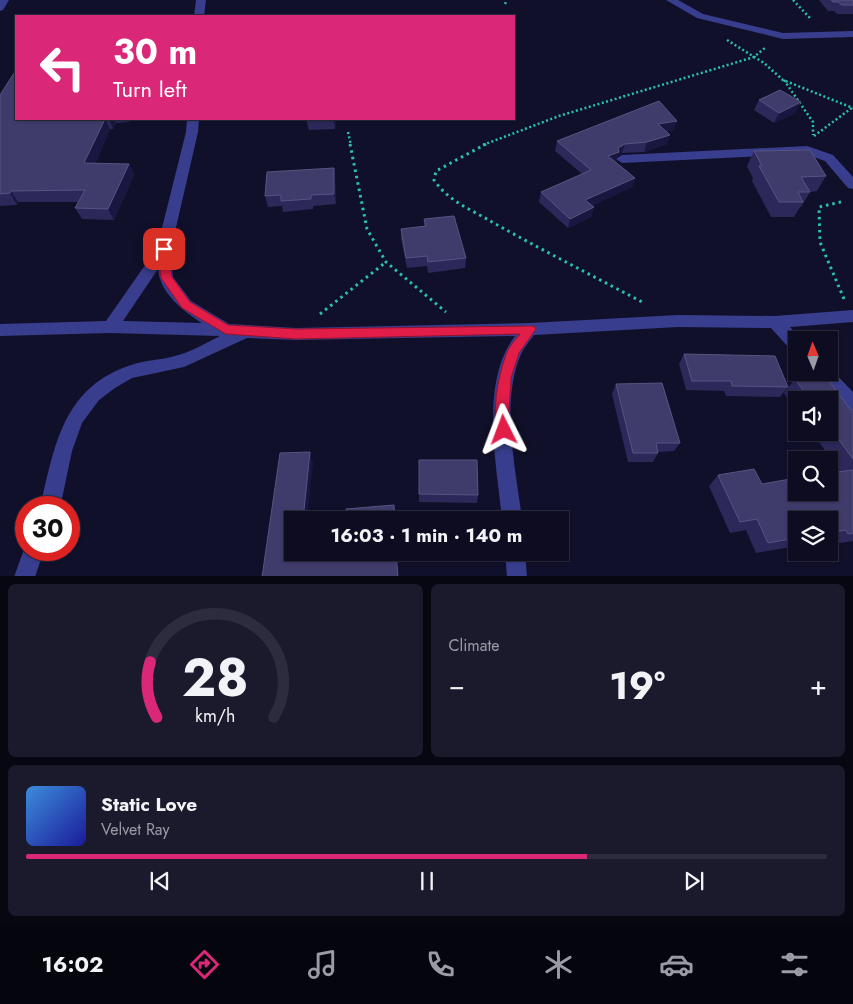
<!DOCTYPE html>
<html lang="en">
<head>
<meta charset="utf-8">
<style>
	:root { --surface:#0d0c20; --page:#1b1a2d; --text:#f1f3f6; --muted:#9a9ba5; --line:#2d2c3e; --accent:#db2777 }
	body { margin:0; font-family:Jost,sans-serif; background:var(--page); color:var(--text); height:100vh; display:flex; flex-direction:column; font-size:19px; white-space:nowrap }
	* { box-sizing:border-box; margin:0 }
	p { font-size:16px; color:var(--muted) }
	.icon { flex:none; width:28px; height:28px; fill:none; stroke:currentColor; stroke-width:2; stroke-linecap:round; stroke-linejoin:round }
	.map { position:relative; height:576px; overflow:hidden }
	.side { display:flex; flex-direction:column; gap:8px; padding:8px; background:#070712; flex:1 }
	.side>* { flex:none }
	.hud { position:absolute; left:15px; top:15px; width:500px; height:105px; border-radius:0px; box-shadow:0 1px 4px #0004,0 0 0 1px var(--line); background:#db2777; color:#fff; overflow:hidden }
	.needle { width:32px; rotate:358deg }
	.controls { position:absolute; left:788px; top:331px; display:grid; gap:10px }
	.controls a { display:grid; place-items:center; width:50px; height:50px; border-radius:0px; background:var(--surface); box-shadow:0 1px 4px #0004,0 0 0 1px var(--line); font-size:25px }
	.speed { position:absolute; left:15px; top:496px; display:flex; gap:10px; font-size:25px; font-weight:700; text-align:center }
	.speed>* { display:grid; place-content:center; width:65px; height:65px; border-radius:50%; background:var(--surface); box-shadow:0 1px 4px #0004,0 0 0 1px var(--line); line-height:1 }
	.speed .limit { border:8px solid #d22; background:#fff; color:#111 }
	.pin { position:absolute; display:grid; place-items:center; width:42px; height:42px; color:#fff; margin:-21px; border-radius:10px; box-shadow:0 2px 8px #0006 }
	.me { position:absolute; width:55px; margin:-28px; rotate:357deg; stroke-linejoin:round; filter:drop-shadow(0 0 4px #0008) }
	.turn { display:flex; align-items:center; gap:18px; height:105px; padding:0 15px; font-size:22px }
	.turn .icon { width:65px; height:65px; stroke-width:2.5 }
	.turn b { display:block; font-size:35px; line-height:42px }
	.big { font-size:38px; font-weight:700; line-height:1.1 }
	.side .widget { flex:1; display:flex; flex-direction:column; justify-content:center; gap:8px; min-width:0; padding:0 18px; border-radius:8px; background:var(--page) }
	.side .dial { align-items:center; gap:0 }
	.dial svg { height:130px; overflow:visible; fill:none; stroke:var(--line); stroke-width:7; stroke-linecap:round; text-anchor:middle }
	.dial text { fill:var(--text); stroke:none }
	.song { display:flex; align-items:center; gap:15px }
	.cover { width:60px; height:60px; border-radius:8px; background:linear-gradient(135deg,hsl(210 70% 55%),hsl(240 70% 35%)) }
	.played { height:5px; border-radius:2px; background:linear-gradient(90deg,var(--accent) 70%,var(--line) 70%) }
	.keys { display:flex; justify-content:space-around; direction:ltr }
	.heat { display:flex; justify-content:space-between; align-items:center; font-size:28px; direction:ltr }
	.side .tiles { flex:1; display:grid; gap:8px; grid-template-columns:1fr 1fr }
	.widget:last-child { grid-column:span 2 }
	.trip { position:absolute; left:284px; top:511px; width:285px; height:50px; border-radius:0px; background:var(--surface); box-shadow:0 1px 4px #0004,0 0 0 1px var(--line); font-weight:700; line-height:50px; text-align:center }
	.dock { display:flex; height:80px; justify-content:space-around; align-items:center; background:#05050d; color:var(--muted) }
	.dock .icon { width:35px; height:35px }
	.dock .selected { color:var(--accent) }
	.dock b { font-size:22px; color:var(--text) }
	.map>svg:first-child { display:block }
</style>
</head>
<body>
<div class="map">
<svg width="853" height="577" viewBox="0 0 853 577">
	<rect width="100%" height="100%" fill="#11102b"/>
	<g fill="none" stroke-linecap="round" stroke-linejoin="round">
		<path stroke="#2ac3a9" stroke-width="2.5" stroke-dasharray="2 2.5" stroke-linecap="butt" d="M793,0L811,19
			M505,4L507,0
			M727,40L764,63L783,80L853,108
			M784,80L813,122V135
			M348,132L351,145
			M814,136L853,107
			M483,145L559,116L754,57L766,47"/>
		<path stroke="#2ac3a9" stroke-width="3" stroke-dasharray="2.5 4" stroke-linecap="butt" d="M350,144L367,229L386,262L446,312
			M486,144L436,171L434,180C448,201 472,210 492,222C542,250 593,276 644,303
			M844,299L820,242L819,207L845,201
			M320,314L386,262"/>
		<path fill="#383e8d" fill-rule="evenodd" d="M0,0H9L3,10L0,11Z
			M196,0H206L204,16H194Z
			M666,0H678L703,14L783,33L853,31V37L783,39L697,18Z
			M187,119H199L198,132L171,249L173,277L191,301L229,324L296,328L530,323L678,315L775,316L853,310V322L790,327L802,340H796V351L790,349L771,328L678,327L534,335C530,341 524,347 521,354C500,402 516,469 522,520H502C497,465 479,383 515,336L296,340L247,338L184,367L132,378L115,388L99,400L82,423L72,451L60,508H40C55,444 63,386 134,364C147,360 161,360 175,356C191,352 206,343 220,336L110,333L0,336V324L106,321L157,248L186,132ZM158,269C160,293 183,311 202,323L123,321Z
			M807,146L833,155L853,177V189L848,188L825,161L806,154L622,163L616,159L622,155Z
			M829,367L853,392V412L847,409L817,377L815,372H829Z
			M26,544V550H44L35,577H14Z
			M505,552H525L527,577H507Z"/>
	</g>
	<path fill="#2c2859" d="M819,0H853V14H837L834,11H828Z
		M0,95L16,119H130L129,122L116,123L113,129H110L95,164H129L134,175L114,220L82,219L75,208L79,202H18L17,205L0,206Z
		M759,100L801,102L795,113L774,123L754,110Z
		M306,119H336L335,129L309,130Z
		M674,130L666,132L667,144L644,152L622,153L618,156L616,161V162L635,178L632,187L591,206L594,207L591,217L568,228L539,202L541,192L582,174L555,151L557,141Z
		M754,151L826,176L817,191L810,192L801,207H800L794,217H771L752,181L753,178L747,166Z
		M334,168L335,179L336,204L313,206V209L283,212L282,206L268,207L265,196Z
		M424,219L466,258L465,268L428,273L427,266L407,268L401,239V229L424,226Z
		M684,354L788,387L780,397L726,396L724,391L686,390L679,364Z
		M795,379L853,413V541L833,544L831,540L829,541V520H796V546L756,553L746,530L730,533L709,486L718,475L762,484L840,472L812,432H829V400H796V411L784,393Z
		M616,384L680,443L674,451L658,452V453L653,462H628L612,394Z
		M419,494L478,495L477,503L419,502Z"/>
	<path fill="#19173f" d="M801,102L795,113L774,123L779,113Z
		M105,119L110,129L90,175L84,163Z
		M109,119H114L116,123L113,129Z
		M333,119H336L335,129Z
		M677,121L674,130L655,134L658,124Z
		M670,135L667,144L644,152L647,142Z
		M625,144L622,153L618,156L616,161L605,165L608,156Z
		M129,164L134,175L114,220L108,209Z
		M334,168L335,179L336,204L334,194Z
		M635,178L632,187L582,210L585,200Z
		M11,191L18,202L17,205L10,193Z
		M594,207L591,217L568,228L570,219Z
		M310,452L313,463L307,520H303Z
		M299,552H304L302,570L298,561Z"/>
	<path fill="#3f3b6b" stroke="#575482" d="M831,0H853V5H842L838,2H833Z
		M16,70V119H105L84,163L129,164L108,209L75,208L85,190L11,191L10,193L0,194V95Z
		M780,90L801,102L779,113L759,100Z
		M659,101L677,121L658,124L670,135L647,142L625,144L618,148L619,152L608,156L635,178L585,200L594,207L570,219L541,192L591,170L557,141Z
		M810,150L826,176L801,177L810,192H798L803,202H779L759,166H762L754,151Z
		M334,168V194L311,195V199L281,201V195L265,196L267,172Z
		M454,216L466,258L428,262L427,256L406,258L401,229L426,226L424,219Z
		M684,354L775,356L788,387L732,386L731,381H692Z
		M823,373L853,413V459L829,426V400H810L795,379Z
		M662,383L680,443H656L658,453H633L616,384Z
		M310,452L303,520H292V552H299L298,561L347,557V552H396L398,577H262L280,453Z
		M419,460H477L478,495L419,494Z
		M754,469L762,484L796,478V492H829V473L853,470V533L848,534L846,530L829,533V520H796V538L768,543L757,519L740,522L718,475Z
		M394,505L395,520H347L346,509Z"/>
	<path fill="#e11d48" stroke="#92132f" d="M164,245L169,249L172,277L190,302L228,325L296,329L534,326L536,329L519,353L511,378L509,412L511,430L509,435L504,437L499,435C490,414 499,371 508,350C511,344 516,339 520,334L296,339L226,334L182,308L161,278L158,249Z"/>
</svg>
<div class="controls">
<a><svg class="needle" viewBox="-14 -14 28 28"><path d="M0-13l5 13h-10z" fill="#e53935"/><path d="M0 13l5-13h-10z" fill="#9a9ba5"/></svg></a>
<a><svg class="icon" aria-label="sound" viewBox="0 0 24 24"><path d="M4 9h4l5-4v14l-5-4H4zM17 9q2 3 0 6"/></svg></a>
<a><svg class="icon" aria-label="search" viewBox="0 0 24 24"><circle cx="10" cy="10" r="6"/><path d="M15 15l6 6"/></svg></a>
<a><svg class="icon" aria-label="layers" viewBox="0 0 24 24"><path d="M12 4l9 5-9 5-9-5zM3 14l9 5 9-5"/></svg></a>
</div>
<div class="speed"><div class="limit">30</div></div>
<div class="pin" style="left:164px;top:249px;background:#d93025"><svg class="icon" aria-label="arrive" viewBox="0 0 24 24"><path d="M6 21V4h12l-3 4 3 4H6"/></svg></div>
<svg class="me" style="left:504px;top:430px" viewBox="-20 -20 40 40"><path d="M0-17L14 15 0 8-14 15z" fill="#e11d48" stroke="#fff" stroke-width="4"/></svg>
<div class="trip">16:03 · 1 min · 140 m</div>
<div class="hud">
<div class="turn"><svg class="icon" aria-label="left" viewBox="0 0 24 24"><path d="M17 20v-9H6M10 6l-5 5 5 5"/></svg><div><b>30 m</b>Turn left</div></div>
</div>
</div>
<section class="side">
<div class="tiles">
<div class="widget dial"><svg viewBox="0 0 100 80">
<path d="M14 69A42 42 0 1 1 86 69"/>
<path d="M14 69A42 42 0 0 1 10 35" stroke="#db2777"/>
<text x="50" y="56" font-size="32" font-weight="700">28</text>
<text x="50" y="72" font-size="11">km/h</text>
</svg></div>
<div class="widget"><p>Climate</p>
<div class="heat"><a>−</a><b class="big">19°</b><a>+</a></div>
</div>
<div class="widget">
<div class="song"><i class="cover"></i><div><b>Static Love</b><p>Velvet Ray</p></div></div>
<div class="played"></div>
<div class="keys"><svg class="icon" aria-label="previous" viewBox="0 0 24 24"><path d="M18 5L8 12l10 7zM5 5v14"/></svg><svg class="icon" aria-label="pause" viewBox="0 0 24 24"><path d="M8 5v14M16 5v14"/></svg><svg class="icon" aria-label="next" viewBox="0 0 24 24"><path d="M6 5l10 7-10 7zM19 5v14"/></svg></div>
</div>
</div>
</section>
<nav class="dock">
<b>16:02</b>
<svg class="icon selected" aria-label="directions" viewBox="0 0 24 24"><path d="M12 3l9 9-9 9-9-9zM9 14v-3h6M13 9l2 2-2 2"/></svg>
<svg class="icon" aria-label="music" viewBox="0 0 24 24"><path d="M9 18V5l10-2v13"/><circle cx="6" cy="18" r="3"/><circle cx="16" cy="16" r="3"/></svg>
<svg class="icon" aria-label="phone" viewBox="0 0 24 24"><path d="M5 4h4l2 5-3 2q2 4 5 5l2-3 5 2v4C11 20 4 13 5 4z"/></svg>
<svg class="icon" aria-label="climate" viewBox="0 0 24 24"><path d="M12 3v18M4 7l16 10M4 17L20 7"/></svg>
<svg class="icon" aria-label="car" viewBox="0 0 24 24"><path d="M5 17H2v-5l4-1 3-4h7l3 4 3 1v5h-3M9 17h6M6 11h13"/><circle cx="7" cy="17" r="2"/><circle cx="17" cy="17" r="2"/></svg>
<svg class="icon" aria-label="filters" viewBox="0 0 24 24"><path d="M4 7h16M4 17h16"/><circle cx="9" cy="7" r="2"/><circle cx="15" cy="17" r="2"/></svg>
</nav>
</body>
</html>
